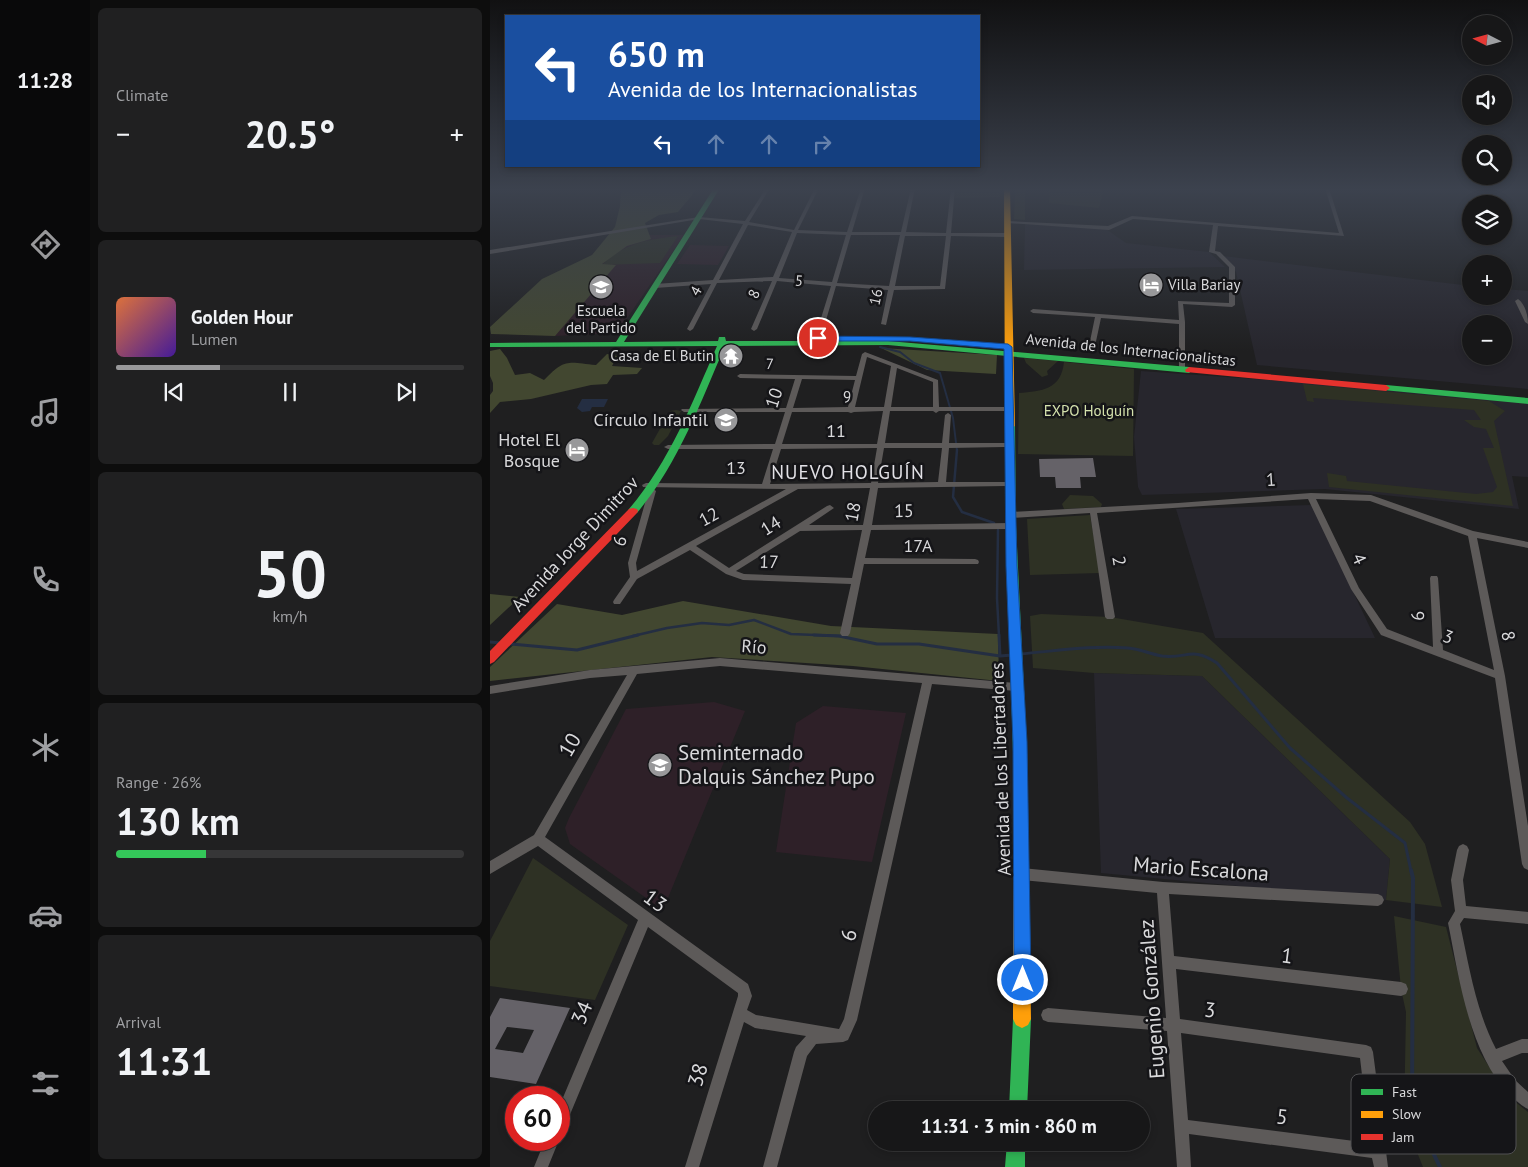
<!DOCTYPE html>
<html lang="en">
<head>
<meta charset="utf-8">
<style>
	:root { --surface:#171718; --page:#202021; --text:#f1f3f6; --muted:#9e9fa2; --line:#363637; --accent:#98989a }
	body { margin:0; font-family:"PT Sans",sans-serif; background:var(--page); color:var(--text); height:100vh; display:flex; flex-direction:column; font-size:19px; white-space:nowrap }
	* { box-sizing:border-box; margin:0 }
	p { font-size:16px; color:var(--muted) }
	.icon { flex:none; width:28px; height:28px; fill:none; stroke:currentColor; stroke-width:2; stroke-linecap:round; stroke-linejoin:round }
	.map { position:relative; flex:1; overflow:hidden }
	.drawer { display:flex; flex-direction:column; gap:8px; padding:8px; background:#0d0d0d; width:400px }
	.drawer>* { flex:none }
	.banner { position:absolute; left:15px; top:15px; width:475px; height:152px; border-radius:0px; box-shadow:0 2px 8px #0003,0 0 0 1px var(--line); background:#1a4fa0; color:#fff; overflow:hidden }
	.needle { width:32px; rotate:276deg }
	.tools { position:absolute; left:972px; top:15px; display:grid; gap:10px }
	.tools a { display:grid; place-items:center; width:50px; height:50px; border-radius:50%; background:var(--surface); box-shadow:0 2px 8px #0003,0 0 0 1px var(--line); font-size:25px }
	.speed { position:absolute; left:15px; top:1086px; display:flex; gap:10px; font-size:25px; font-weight:700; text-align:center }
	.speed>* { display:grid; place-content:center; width:65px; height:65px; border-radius:50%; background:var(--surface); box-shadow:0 2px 8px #0003,0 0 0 1px var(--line); line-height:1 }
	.speed .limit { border:8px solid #d22; background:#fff; color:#111 }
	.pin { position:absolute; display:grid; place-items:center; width:42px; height:42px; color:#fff; margin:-21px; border:2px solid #fff; border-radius:50%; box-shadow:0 1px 5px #0007 }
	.me { position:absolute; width:55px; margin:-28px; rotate:0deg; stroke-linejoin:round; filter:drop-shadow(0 0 4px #0008) }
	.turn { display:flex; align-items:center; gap:18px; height:105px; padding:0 20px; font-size:22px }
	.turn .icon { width:65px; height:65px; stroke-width:2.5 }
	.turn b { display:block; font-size:35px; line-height:42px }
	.lanes { display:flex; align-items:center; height:48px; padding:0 20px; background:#0003; justify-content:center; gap:25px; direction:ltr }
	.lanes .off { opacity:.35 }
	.big { font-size:38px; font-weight:700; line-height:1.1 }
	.drawer .tile { flex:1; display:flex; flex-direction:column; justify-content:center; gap:8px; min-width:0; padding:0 18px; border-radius:8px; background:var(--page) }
	.drawer .dial { align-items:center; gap:0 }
	.dial b { font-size:65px; line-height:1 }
	.song { display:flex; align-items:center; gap:15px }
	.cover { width:60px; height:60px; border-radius:8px; background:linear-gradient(135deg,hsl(20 70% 55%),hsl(260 70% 35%)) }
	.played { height:5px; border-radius:2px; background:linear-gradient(90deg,var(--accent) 30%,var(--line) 30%) }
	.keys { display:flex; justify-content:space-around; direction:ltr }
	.heat { display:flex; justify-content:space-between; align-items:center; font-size:28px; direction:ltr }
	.charge { height:8px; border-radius:4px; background:linear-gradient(90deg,#34c759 26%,var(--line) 0) }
	.trip { position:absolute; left:378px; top:1101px; width:282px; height:50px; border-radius:25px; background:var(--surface); box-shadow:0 2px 8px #0003,0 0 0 1px var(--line); font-weight:700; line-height:50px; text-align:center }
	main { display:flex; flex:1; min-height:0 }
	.menu { display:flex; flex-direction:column; width:90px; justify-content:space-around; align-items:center; background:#09090a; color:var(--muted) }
	.menu .icon { width:35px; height:35px }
	.menu .current { color:var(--accent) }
	.menu b { font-size:22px; color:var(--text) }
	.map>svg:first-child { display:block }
</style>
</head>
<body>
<main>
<nav class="menu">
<b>11:28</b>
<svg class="icon current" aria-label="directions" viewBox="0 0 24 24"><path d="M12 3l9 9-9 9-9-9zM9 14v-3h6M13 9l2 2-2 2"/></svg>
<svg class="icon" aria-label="music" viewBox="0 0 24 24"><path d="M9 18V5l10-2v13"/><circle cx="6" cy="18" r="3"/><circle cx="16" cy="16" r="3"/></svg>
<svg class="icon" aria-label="phone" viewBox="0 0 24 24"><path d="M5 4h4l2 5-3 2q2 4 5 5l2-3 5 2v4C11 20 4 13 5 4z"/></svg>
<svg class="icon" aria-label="climate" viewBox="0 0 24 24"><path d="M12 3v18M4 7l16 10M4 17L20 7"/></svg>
<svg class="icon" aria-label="car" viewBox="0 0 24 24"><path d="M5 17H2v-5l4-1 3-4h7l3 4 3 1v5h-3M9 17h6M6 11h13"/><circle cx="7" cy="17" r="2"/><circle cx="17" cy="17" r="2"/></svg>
<svg class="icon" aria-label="filters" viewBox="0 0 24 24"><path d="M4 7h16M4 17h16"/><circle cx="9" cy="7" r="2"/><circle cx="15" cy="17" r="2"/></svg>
</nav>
<section class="drawer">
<div class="tile"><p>Climate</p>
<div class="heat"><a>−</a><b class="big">20.5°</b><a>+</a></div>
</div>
<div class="tile">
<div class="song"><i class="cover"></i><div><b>Golden Hour</b><p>Lumen</p></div></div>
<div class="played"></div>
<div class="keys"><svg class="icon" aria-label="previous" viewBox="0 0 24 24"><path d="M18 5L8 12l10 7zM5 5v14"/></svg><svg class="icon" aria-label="pause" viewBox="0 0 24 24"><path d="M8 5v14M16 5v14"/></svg><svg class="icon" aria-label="next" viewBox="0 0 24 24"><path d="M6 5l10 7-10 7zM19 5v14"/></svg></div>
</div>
<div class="tile dial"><b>50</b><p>km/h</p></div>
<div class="tile"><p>Range · 26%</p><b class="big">130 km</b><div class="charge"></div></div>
<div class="tile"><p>Arrival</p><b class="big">11:31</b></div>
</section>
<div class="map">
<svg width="1038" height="1167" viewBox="0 0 1038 1167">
	<rect width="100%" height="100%" fill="#1f1f20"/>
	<path fill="#27262d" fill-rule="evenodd" d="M535,224L616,229L636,243L719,252L735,267L534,270Z
		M733,256L981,286V296H1014V289L1038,291V389L767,365L746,272ZM981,324H1014V356H981Z
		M651,371L819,383L1038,403V477L1022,476L1029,509L835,489L652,495L648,487L644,437Z
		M822,505L885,638H725L686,509Z
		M604,673L712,676L900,859L896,900L611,873Z"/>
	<path fill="#2e2028" d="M127,235H194L127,333L65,336L38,334L102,255Z
		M200,245L239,246L228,265L187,264Z
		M224,702L255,711L173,910L80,844L75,828L79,818L136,709Z
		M333,706L416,713L382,862L286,852L306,723Z"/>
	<path fill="#2e3124" d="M466,188H510V197L465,198Z
		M525,188H535V220L524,219Z
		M560,188H614L609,208L559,203Z
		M188,236L170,263L112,265C133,243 160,239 188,236Z
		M534,358L568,361L557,371L558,375L552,377L536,363Z
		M574,362L644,369L643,456L528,454L529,393C552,391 571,390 574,362Z
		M813,384L999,401L1015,411L1004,421L1023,506L839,487L837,473L856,476L857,481L986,494L1003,492L1007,487L993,448H1004L996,429L984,427L974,420H991L984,410L823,398L824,402L817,401Z
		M186,410L191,411L178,436L169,445H164L162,443L180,411Z
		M580,495L603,496L612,504L611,507L574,509L572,504Z
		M600,515L610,573L540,575L537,519Z
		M551,614L620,617L713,633L920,822L935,844L952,907L896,900L900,859L712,676L604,673L543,668L540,616Z
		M43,858L138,925L105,1000L0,986V941Z
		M904,916L956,927L987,1048L1018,1096L1038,1112V1167H933L914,1120L916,1012L911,989Z"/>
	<path fill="#424730" d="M131,188H208L188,212L169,215L155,223L161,239L137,246L112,264L126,265L65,336L1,334L0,327L52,279L102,255L125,227L130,206Z
		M391,348L507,355L506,374L437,370Z
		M10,349L17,358L25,375L40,373L54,380C75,358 78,362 106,365L117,354L127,356L122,366L152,368L147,374L123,375L117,384L101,385L41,399L10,402L0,413V395L3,391V383L0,376V351Z
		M0,594L30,597L0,625Z
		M193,601L341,626L508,634L509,681L363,666L222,657L0,681V667L67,604L132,615Z"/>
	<path fill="#242e42" d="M92,399H118L114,407H102L100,411L92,412L87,408Z"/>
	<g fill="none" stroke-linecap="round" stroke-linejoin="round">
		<path stroke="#242e42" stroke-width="2" d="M390,347L410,352L424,363L450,373L463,418L467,451"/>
		<path stroke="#242e42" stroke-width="2.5" d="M467,450L463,497L472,512L504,523
			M508,530L507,598L509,636
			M143,636L177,628L212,623L239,625L264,620L301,634L350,636"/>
		<path stroke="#242e42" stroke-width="3" d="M324,635L349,636L387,644H429L510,656L522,655
			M509,635L510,656
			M0,642L11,643
			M21,644L87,650L148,635
			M530,654C566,651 602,645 638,648C650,649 660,654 672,656C697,659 702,646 727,663L800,748L857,798L915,843L921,871"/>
		<path stroke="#242e42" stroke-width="4" d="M921,870L923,878L922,1109L950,1167"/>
	</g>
	<path fill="#656268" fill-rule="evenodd" d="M603,458L606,477H590L591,488H566L565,477H550L549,459Z
		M10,998L80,1008L46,1084L0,1077V1017ZM17,1027L44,1030L33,1053L5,1049Z"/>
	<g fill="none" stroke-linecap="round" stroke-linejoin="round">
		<path fill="#5d5a59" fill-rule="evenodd" d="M276,188H280L259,222L304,230L325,188H329L308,230L357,232L371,188H375L362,232H411L421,188H425L416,232L456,233L461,188H465L461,233H518L521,235L518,237L461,236L455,289L404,290L396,325L391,324L398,290L346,286L329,344L326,346L323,344L341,286L287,281L267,329L264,331L261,329L282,281L227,283L203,329L200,331L197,329L221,284L165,288L162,286L165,284L223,280L253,224L209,219L0,254V250L209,217L255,221ZM258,225L302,232L283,277L229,280ZM307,233L356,235L342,282L289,278ZM361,235H410L399,286L347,283ZM415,236H456L450,286H405Z
			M835,188H839L854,236L728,226L725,251L730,252L745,267V305L742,307L693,304L695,322V370L692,372L689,370V324L611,318L605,346L602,348L599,346L605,317L543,313L540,311L543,309L689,320L688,301L739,303V267L726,254L719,252L723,225L643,219L619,230L517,223L515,222L517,221L618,226L642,216L849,233Z
			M1028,299C1035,304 1038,315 1038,324L1035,322L1025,301Z
			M375,352L448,380L449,407H520L523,409L520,411H449L446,413L443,411H400L395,443H452L455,415L458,413L461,415L459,443H517V447H514L459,448L456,482H516L520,484L516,486L388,488L382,525L521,523L525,526L521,529L381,530L375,558L485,559L488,560L489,562L488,564H374L360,633L358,636H352L350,633L361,584L253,580L236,574L200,550L147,579L130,604H124L123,602L124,600L140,577L138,563L159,489L162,488L166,491L146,563L147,571L296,489L153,487L152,485L156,483L272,484L283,449H178L174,447L178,445L285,444L295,412H194L191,410L192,409L296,408L305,379L250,378L247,376L250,374L366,376L372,354ZM377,357L401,366L394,407H365ZM407,368L443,382V407H401ZM312,379L365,380L358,407L303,408ZM393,411L387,444H292L302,412H358L361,413L364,412ZM387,448L381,483L280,484L291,449ZM394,448H452L448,482L388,483ZM380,488L373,525H319L344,508L340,505L337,506L239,568L206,546L308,489ZM372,530L362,578L254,574L246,571L310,531Z
			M821,493L881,495L983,531L1038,542V548L987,538L1015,676L1038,826V870L1034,868L1032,864L1005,678L891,635L861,589L818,499L607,513L625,617L623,619H617L615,617L600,513L521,518L517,515L521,512L688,503ZM826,499L880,501L978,536L1004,670L953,650L948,578L947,576H941L940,578L943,647L897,629L869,588Z
			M230,658L526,683L529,684L531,687L529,690L526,691L442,684L367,1020L358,1040L353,1042L326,1044L317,1056L287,1167H273L304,1052L306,1047L316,1036L265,1028L254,1022L209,1167H195L248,996V993L158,927L74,1129L69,1131V1107L148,920L48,846L0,874V861L44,835L137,675L100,678L0,694V686L100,670ZM230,666L432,683L354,1019L349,1029L266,1015L257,1010L262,996L258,984L55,837L147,674Z
			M973,844L977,846L979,850L973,880L976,906L1038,912V924L974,918L970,924C979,966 986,1011 1006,1049L1032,1039H1038V1053H1032L1012,1061L1025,1080L1038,1092V1109C1031,1106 1026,1100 1020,1095C979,1054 969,977 958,923L965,911L961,880L967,850L969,846Z
			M532,868L673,882L888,894L892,896L894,900L892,904L888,906L679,894L684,956L911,982L916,984L918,989L916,994L911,996L686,969L690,1019L876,1045L881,1047L883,1052L898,1167H884L882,1158L699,1134L701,1167H687L677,1031L558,1022L553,1020L551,1015L553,1010L558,1008L676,1018L667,893L532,880L528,878L526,874L528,870ZM691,1033L870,1058L880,1143L698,1120Z
			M69,1139V1140L58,1167H44L55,1140H69Z"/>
		<path fill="#30b455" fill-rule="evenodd" d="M224,188H230L134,342L228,341L229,337H235L236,341H398L699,367L703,370L699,373L398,345L235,346C210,404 188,464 147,513H139L138,511L139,509C180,461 202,403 227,346L0,347V343L126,342Z
			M896,385L1038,398V404L893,390L892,388Z
			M520,423L525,426L526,526L537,752L535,756L530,758L525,756L523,752L516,526L515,426Z
			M532,1010L538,1013L541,1019L537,1110H519L523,1019L526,1013Z
			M517,1142H535V1167H515Z"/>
		<path fill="#ff9f0a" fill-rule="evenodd" d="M514,188H520L525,426L520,429L515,426Z
			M530,746L535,748L537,752L541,1019L538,1025L532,1028L526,1025L523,1019V752L525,748Z"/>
		<path fill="#e5322d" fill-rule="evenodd" d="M699,367L896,385L900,388L896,391L696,372L695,370Z
			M143,508L147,509L148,511L147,513L4,662L0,664V651L139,509Z"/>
	</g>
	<linearGradient id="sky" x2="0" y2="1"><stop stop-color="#111112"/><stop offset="0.54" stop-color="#3c424e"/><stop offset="1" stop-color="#3c424e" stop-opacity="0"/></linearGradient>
	<rect width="1038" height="351" fill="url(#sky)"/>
	<path fill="#1a73e8" stroke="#114b97" d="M325,336L420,337L518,344L522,347L527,566L537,742L541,980L539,986L533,988L527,986L524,980L523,742L516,566L514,349L420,341H328L324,338Z"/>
	<defs>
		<symbol id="hotel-disc" viewBox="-11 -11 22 22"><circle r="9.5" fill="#98989a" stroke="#151518"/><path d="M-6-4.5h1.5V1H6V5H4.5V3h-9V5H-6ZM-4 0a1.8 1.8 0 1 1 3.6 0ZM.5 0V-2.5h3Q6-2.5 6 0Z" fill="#fff"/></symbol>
		<symbol id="university-disc" viewBox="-11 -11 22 22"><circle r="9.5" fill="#98989a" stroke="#151518"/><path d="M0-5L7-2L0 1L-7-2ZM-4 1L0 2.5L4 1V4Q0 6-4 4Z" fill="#fff"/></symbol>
		<symbol id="temple-disc" viewBox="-11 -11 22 22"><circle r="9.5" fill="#98989a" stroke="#151518"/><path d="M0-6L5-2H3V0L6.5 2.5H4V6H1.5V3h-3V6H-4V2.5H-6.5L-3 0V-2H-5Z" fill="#fff"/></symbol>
		<symbol id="school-disc" viewBox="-11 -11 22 22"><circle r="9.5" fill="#98989a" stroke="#151518"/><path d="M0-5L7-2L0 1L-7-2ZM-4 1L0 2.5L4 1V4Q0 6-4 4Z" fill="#fff"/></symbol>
	</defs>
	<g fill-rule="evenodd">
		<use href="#hotel-disc" x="647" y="271" width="28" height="28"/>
		<use href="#university-disc" x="97" y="273" width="28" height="28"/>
		<use href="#temple-disc" x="227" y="342" width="28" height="28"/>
		<use href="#school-disc" x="222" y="406" width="28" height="28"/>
		<use href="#hotel-disc" x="73" y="436" width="28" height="28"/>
		<use href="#school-disc" x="156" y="751" width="28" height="28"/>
	</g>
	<g text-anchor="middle" stroke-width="5" stroke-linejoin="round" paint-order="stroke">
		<g font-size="15" fill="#d9d9db" stroke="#151518">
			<text transform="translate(309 281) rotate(5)" y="5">5</text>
			<text transform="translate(206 291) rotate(-61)" y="5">4</text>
			<text transform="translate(264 294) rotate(-66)" y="5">8</text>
			<text transform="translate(386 297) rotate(-78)" y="5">16</text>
			<text transform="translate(641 350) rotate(6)" y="5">Avenida de los Internacionalistas</text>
			<text transform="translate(280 364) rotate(1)" y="5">7</text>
			<text x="357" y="402">9</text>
		</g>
		<g font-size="15" fill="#d9d9db" stroke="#151518" text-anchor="start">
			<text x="678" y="290">Villa Bariay</text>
			<text x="111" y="316" text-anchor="middle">Escuela<tspan x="111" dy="17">del Partido</tspan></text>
			<text x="224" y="361" text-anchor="end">Casa de El Butin</text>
		</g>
		<g font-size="15" fill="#d5e2ad" stroke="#151518">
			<text x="599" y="416">EXPO Holguín</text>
		</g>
		<g font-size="18" fill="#d9d9db" stroke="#151518">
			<text transform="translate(284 398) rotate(-72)" y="6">10</text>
			<text x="346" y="437">11</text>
			<text x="246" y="474">13</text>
			<text transform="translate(781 480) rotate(-4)" y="6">1</text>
			<text transform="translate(414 511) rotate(-1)" y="6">15</text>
			<text transform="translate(363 512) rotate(-80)" y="6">18</text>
			<text transform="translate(219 517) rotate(-28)" y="6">12</text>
			<text transform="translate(281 526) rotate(-32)" y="6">14</text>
			<text transform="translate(130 541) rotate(-75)" y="6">6</text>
			<text transform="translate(85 544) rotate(-47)" y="6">Avenida Jorge Dimitrov</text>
			<text x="428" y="552">17A</text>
			<text transform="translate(869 559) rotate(65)" y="6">4</text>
			<text transform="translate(629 561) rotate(81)" y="6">2</text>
			<text transform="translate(279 562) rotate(2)" y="6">17</text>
			<text transform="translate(928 616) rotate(-93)" y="6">6</text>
			<text transform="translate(1018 636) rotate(79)" y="6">8</text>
			<text transform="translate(958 637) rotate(21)" y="6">3</text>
			<text transform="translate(264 647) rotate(4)" y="6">Río</text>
			<text transform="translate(511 769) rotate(-92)" y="6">Avenida de los Libertadores</text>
		</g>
		<g font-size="18" fill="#d9d9db" stroke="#151518" text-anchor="end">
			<text x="218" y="426">Círculo Infantil</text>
			<text x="70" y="446">Hotel El<tspan x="70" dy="21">Bosque</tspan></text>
		</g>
		<g font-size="19" letter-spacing="1" fill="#e2e1e6" stroke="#151518">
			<text x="358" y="479">NUEVO HOLGUÍN</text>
		</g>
		<g font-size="21" fill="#d9d9db" stroke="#151518">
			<text transform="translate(80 745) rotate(-60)" y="7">10</text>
			<text transform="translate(711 869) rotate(4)" y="7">Mario Escalona</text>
			<text transform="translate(165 901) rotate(36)" y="7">13</text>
			<text transform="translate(359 935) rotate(-77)" y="7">6</text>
			<text transform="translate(797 956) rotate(7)" y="7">1</text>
			<text transform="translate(662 999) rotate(-94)" y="7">Eugenio González</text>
			<text transform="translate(720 1010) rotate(8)" y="7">3</text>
			<text transform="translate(92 1013) rotate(-67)" y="7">34</text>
			<text transform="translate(208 1075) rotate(-73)" y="7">38</text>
			<text transform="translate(792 1117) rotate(7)" y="7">5</text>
		</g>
		<g font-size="21" fill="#d9d9db" stroke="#151518" text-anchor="start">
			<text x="188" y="760">Seminternado<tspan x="188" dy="24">Dalquis Sánchez Pupo</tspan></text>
		</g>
	</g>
	<rect x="861" y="1074" width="165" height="80" rx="8" fill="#151518" stroke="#505052" stroke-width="1"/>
	<rect x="871" y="1089" width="22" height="6" fill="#30b455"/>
	<rect x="871" y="1111" width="22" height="7" fill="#ff9f0a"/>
	<rect x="871" y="1134" width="22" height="6" fill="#e5322d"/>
	<g font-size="14" fill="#d9d9db">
		<text x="902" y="1097">Fast</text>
		<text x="902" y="1119">Slow</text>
		<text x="902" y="1142">Jam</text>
	</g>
</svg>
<div class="tools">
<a><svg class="needle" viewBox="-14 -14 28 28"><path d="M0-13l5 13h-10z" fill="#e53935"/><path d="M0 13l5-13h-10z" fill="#9e9fa2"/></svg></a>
<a><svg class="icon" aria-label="sound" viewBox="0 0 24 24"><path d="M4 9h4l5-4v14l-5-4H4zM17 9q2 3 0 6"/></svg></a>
<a><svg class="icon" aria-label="search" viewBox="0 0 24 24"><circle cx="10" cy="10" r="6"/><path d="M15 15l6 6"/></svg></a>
<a><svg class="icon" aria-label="layers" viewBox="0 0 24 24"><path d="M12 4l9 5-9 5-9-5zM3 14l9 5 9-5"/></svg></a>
<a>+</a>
<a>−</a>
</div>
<div class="speed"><div class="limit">60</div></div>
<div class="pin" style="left:328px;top:338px;background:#d93025"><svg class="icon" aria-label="arrive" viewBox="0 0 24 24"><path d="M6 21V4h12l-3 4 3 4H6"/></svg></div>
<svg class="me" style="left:533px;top:980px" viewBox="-20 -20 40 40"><circle r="17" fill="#1a73e8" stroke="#fff" stroke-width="3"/><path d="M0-11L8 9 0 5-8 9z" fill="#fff"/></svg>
<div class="trip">11:31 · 3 min · 860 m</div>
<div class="banner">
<div class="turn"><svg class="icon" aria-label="left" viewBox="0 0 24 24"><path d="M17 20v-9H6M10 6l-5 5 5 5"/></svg><div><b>650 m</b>Avenida de los Internacionalistas</div></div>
<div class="lanes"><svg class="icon" aria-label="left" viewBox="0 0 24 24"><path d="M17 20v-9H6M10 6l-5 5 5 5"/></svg><svg class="icon off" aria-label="ahead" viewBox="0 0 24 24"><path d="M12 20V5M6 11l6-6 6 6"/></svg><svg class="icon off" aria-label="ahead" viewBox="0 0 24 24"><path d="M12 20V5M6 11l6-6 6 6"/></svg><svg class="icon off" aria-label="right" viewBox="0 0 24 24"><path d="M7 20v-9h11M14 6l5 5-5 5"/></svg></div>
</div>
</div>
</main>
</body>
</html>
